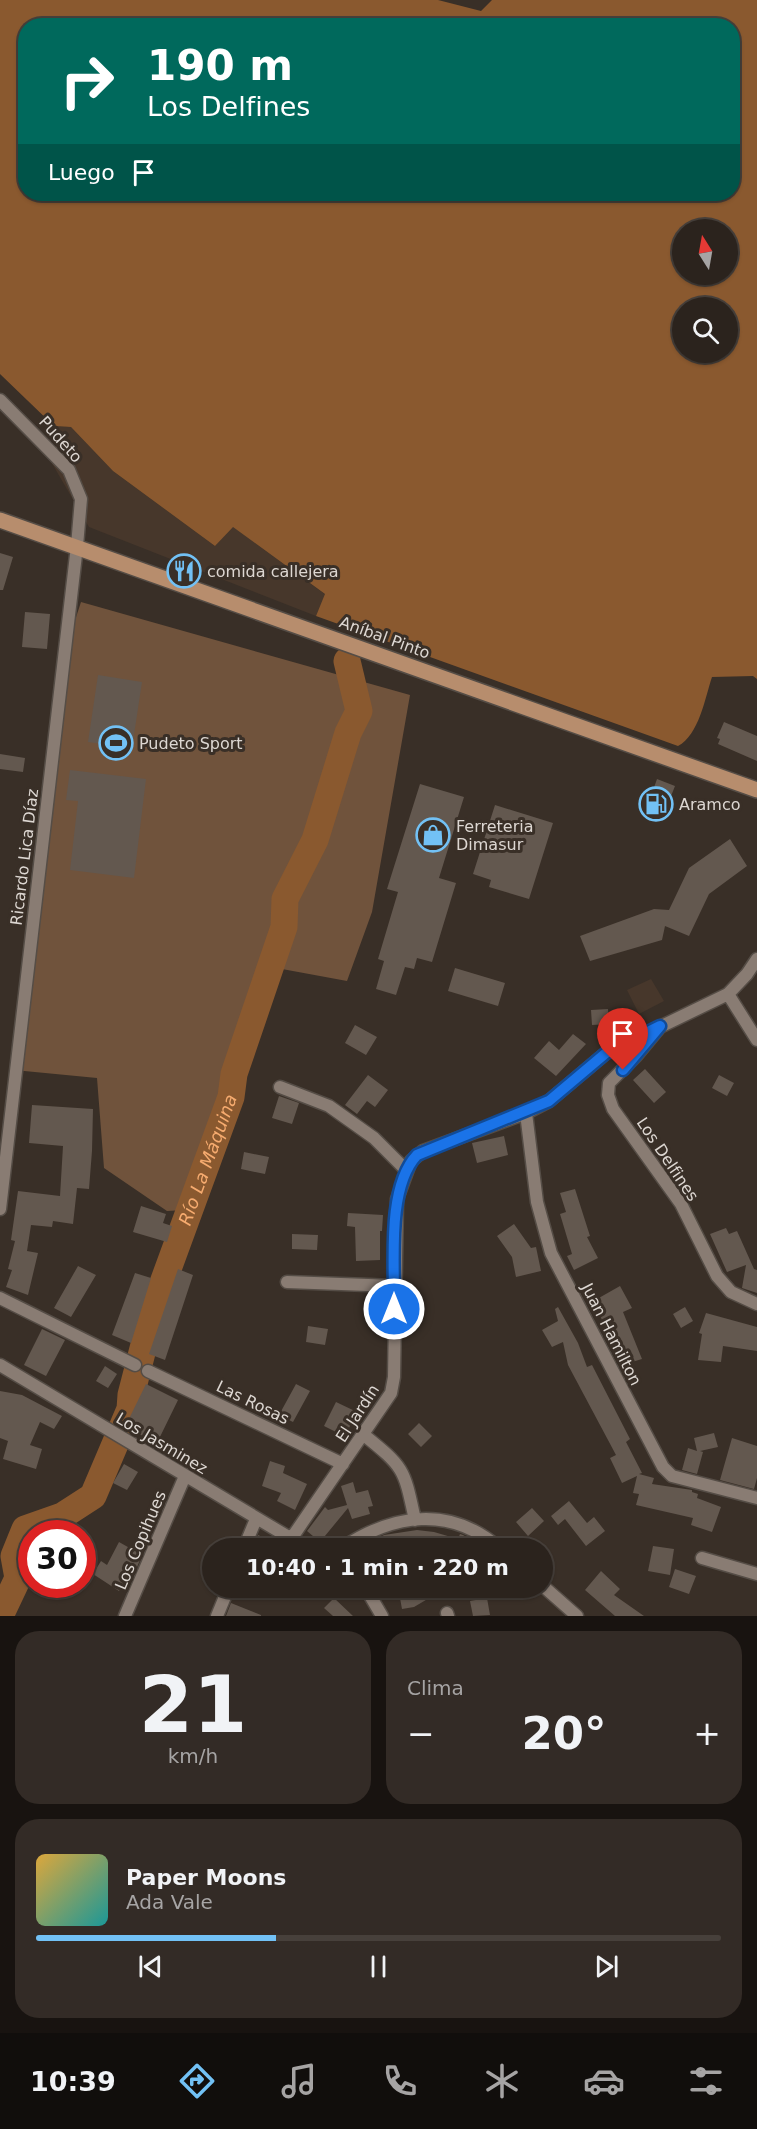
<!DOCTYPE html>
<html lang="es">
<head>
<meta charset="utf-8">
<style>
	:root { --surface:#2b231d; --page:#332b26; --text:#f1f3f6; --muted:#a6a4a4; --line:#47403b; --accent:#72c1f5 }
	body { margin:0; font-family:"DejaVu Sans",sans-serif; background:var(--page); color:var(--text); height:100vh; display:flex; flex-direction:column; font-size:22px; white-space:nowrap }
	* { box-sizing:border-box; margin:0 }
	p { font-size:20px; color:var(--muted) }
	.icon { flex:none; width:33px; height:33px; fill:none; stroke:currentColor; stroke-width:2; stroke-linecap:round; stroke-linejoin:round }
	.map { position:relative; height:1616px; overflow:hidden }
	.drawer { display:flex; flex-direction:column; gap:15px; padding:15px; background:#181310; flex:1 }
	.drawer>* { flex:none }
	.guide { position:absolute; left:18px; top:18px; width:722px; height:183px; border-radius:24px; box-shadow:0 2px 4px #0004,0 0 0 2px var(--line); background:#00695c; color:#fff; overflow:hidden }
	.needle { width:39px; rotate:349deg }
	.fabs { position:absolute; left:672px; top:219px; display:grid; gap:12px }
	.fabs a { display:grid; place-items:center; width:66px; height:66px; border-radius:50%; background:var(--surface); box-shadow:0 2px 4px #0004,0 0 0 2px var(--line); font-size:30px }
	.speed { position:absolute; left:18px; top:1520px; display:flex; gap:12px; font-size:30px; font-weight:700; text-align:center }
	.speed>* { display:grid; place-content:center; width:78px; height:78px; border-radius:50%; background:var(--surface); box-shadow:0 2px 4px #0004,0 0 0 2px var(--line); line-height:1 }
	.speed .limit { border:9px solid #d22; background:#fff; color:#111 }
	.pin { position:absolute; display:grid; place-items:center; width:51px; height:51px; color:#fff; margin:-62px -26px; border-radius:50% 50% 50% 0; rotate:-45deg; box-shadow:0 0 6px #0007 }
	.pin .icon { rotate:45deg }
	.me { position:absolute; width:66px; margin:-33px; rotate:0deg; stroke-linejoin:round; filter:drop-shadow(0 0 4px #0008) }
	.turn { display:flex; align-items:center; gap:21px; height:126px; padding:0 30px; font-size:27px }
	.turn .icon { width:78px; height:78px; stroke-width:2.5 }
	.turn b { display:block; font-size:42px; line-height:51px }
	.then { display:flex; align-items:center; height:57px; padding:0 30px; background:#0003; gap:12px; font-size:22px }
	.big { font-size:45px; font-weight:600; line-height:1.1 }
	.drawer .tile { flex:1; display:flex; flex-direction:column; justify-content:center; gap:9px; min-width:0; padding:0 21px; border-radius:24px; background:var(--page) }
	.drawer .dial { align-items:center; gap:0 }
	.dial b { font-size:78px; line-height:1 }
	.song { display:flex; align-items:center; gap:18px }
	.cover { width:72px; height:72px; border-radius:9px; background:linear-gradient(135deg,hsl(40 70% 55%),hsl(180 70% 35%)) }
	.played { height:6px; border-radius:3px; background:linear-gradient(90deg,var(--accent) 35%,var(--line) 35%) }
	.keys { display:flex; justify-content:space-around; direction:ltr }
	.heat { display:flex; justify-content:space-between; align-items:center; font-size:33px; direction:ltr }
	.drawer .tiles { flex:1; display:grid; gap:15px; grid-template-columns:1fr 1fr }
	.tile:last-child { grid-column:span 2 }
	.trip { position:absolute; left:202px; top:1538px; width:351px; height:60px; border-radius:30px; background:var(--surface); box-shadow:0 2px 4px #0004,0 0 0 2px var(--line); font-weight:600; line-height:60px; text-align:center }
	.tab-bar { display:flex; height:96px; justify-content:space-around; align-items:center; background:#110e0c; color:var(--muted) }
	.tab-bar .icon { width:42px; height:42px }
	.tab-bar .selected { color:var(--accent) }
	.tab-bar b { font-size:27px; color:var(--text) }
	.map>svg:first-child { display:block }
</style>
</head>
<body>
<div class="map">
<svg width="757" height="1616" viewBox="0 0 757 1616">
	<rect width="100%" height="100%" fill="#392f27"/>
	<path fill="#47372b" d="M54,426L71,427L113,471L215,546L232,526L326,595L316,616L89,527L46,453Z
		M651,979L664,1001L639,1014L627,990Z"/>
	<path fill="#70533c" d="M81,602L410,695L372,912L347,981L282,969L202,1209L167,1211L104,1168L97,1078L14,1070L63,657Z"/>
	<path fill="#8a592f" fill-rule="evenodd" d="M0,0H438L481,11L492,0H757V679L753,676L712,677C705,698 699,735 678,746L316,616L325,594L233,527L215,546L113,471L71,427L54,426L0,374ZM26,26H732V194H26ZM682,230H728V274H682ZM682,308H728V352H682Z"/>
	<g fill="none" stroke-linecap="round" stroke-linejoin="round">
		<path stroke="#8a592f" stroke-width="27" id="s1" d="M0,1616L18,1578L14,1556L25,1529L62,1516L93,1496L130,1409L131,1395L153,1310L231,1097L234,1074L284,927L285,899L315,840L348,733L359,711L347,661"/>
	</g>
	<path fill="#63584f" d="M0,553L13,557L3,590H0Z
		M25,612L50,614L47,649L22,647Z
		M98,675L142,682L132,748L88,742Z
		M724,722L757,736V761L718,744L720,739L717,738Z
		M0,754L25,758L23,772L0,769Z
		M70,770L146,779L134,878L70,870L78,801L66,800Z
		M657,779L675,786L662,819L645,813Z
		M420,784L464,797L439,878L456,883L432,962L417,958L414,969L405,967L396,995L376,989L384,961L378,959L398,892L387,889Z
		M495,805L553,823L529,899L489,887L491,880L473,874Z
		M730,839L747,866L709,894L689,936L665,926L662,940L590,961L580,936L654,909L669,910L689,868Z
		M455,968L505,983L498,1006L448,991Z
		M608,1009L609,1024L592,1025L591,1010Z
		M355,1025L377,1037L366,1055L345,1043Z
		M573,1034L586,1044L556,1076L534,1058L549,1041L559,1050Z
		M645,1069L666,1092L654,1103L633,1080Z
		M368,1075L388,1090L375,1107L367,1101L357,1114L345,1105Z
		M719,1075L734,1083L727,1096L712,1088Z
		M279,1096L299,1103L292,1124L272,1118Z
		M32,1105L93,1109L92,1151L89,1189L77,1188L73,1224L53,1221L52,1227L31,1225L27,1251L38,1253L28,1295L6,1287L12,1270L8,1269L15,1241L11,1240L18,1191L60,1196L63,1146L29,1143Z
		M504,1136L508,1155L477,1163L472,1143Z
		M244,1152L269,1157L265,1174L241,1169Z
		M575,1189L590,1236L587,1237L598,1258L574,1270L567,1256L572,1254L560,1214L566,1212L560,1193Z
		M141,1206L166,1214L163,1223L172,1226L167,1242L133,1232Z
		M348,1213L383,1215L382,1231H380V1260L356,1261L355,1227L347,1226Z
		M514,1224L531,1248L536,1247L541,1271L516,1277L512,1257L497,1236Z
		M726,1228L729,1234L737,1231L754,1269L757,1270V1293L742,1288L746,1265L727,1272L710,1234Z
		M292,1234L318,1235L317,1250L292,1249Z
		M78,1266L96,1275L71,1317L54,1308Z
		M178,1269L193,1275L165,1360L149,1354Z
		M135,1273L151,1278L131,1343L112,1335Z
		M620,1286L632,1308L623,1312L642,1359L622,1365L620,1358L616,1359L599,1312L596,1314L590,1303Z
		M558,1307L578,1343L587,1367L592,1365L630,1439L626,1442L642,1473L639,1474L654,1478L652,1484L692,1490V1492L698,1494L697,1498L721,1507L712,1532L691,1525L693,1518L636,1505L639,1494L633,1493L637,1476L622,1483L610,1458L616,1455L568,1365L563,1342L552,1347L542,1330L558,1321L555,1309Z
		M685,1307L693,1321L681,1328L673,1314Z
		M706,1313L757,1327V1351L723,1346L721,1362L698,1360L702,1334L699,1333Z
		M308,1326L328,1329L325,1345L306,1342Z
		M42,1329L65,1340L46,1376L24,1365Z
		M105,1366L117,1374L108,1388L96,1381Z
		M146,1384L178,1400L157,1443L125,1427Z
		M296,1384L310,1391L293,1422L279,1415Z
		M0,1391L22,1395L62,1416L54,1429L40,1422L30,1445L42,1449L36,1469L3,1459L8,1441L0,1438Z
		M336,1402L357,1412L348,1430L340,1425L336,1432L324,1426Z
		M419,1423L432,1436L421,1447L408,1434Z
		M714,1433L718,1447L700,1451L703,1452L697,1474L682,1470L688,1448L697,1451L694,1438Z
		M732,1438L757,1446V1478L754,1489L720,1480Z
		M270,1461L285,1466L283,1473L307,1484L295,1510L277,1501L281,1493L262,1486Z
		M124,1464L138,1472L127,1490L113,1483Z
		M353,1482L356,1493L368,1490L373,1506L368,1507L370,1514L352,1519L348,1508L320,1542L307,1531L325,1507L328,1510L347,1505L341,1486Z
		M569,1501L587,1523L594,1517L605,1531L586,1546L565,1519L558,1525L551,1516Z
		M532,1508L544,1521L528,1536L516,1522Z
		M417,1530L434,1532L458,1539L460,1534L463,1535L478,1544L477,1548H358L384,1535Z
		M258,1535L287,1548H253Z
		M119,1542L142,1555L135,1572L132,1570L119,1591L93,1574L101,1561L107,1565Z
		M653,1546L674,1549L670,1575L648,1571Z
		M675,1569L696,1576L689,1594L669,1587Z
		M601,1571L620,1589L614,1595L644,1616H615L585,1590Z
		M398,1587H448L414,1607L402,1609Z
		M334,1598L353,1616H333L324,1608Z
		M487,1598L490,1615L473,1616L470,1601Z
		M231,1603L261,1615V1616H226Z"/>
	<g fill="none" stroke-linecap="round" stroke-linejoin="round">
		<defs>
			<path id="street" d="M0,400L69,470L81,499L77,546L0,1209
				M728,994L757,1040
				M660,1027L636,1056L609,1083L608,1095L613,1109L681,1204L717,1276L731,1292L757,1304
				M280,1087L329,1106L374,1138L407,1171
				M526,1113L537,1202L551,1253L663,1467L672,1476L757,1498
				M287,1282L395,1286
				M0,1298L135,1365
				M0,1365L307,1548
				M148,1371L343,1464
				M364,1435C405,1468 404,1469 415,1520
				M291,1539L391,1393L394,1377L397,1199L411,1161L423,1151L526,1113L549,1101L606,1053L728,994L747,974L757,959
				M244,1548L256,1519
				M342,1548C393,1514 450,1505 499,1548
				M702,1558L757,1574
				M543,1586L577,1616
				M365,1587L382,1616
				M447,1613L448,1616
				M125,1616L185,1476
				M217,1616L229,1587"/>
			<path id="primary" d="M0,520L757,790"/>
		</defs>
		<use href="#street" stroke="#554d46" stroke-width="15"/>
		<use href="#primary" stroke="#554d46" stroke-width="18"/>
		<use href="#street" stroke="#897c73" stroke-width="12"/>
		<use href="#primary" stroke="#b78d6d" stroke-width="15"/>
	</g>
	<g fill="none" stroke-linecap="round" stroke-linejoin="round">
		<defs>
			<path id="route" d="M394,1309C395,1266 386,1188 417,1155L549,1101L606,1053L660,1026L623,1070"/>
		</defs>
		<use href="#route" stroke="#114b97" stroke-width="15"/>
		<use href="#route" stroke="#1a73e8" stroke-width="10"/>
	</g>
	<defs>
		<symbol id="restaurant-ring" viewBox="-11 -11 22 22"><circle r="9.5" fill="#392f27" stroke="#72c1f5" stroke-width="1.5"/><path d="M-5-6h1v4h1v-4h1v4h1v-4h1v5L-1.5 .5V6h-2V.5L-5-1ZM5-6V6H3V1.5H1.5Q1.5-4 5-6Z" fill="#72c1f5"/></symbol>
		<symbol id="stadium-ring" viewBox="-11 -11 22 22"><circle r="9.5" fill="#392f27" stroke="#72c1f5" stroke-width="1.5"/><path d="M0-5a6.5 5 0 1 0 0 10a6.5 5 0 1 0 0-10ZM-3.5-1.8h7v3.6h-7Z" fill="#72c1f5"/></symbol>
		<symbol id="fuel-ring" viewBox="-11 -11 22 22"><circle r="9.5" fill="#392f27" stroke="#72c1f5" stroke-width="1.5"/><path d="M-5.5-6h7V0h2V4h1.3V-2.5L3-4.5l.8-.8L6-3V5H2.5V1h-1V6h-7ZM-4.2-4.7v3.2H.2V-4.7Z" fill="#72c1f5"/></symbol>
		<symbol id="shop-ring" viewBox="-11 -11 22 22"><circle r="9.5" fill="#392f27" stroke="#72c1f5" stroke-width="1.5"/><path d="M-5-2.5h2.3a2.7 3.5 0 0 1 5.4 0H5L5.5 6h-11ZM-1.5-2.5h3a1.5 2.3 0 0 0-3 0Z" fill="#72c1f5"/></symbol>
	</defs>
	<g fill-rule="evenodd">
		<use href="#restaurant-ring" x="165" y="552" width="38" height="38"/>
		<use href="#stadium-ring" x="97" y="724" width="38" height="38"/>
		<use href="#fuel-ring" x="637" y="785" width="38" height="38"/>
		<use href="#shop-ring" x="414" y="816" width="38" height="38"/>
	</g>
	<g text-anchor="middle" stroke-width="6" stroke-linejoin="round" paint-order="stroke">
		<g font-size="16" fill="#ddd7d2" stroke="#392f27">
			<text transform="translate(61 439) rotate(48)" y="6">Pudeto</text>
			<text transform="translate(385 637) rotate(20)" y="6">Aníbal Pinto</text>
			<text transform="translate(24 857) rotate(-83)" y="6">Ricardo Lica Díaz</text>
			<text transform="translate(668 1159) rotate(56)" y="6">Los Delfines</text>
			<text transform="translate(612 1334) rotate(63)" y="6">Juan Hamilton</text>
			<text transform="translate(253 1402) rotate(26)" y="6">Las Rosas</text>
			<text transform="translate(357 1413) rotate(-57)" y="6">El Jardín</text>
			<text transform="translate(162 1443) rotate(31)" y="6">Los Jasminez</text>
			<text transform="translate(140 1540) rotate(-67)" y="6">Los Copihues</text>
		</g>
		<g font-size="16" fill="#ddd7d2" stroke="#392f27" text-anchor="start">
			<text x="207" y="577">comida callejera</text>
			<text x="139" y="749">Pudeto Sport</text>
			<text x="679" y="810">Aramco</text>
			<text x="456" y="832">Ferreteria<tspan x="456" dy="18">Dimasur</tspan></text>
		</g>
		<g font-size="18" font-style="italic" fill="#f6ab6f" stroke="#392f27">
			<text dy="6" stroke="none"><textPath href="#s1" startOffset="526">Río La Máquina</textPath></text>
		</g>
	</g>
</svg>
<div class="fabs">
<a><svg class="needle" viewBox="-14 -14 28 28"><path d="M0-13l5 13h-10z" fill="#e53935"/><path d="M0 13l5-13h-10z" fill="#a6a4a4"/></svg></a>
<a><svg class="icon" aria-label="search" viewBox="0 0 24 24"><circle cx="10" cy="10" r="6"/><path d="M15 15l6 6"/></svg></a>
</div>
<div class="speed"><div class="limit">30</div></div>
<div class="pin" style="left:623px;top:1070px;background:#d93025"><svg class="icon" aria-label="arrive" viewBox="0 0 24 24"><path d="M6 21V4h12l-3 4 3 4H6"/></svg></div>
<svg class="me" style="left:394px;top:1309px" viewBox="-20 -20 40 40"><circle r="17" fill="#1a73e8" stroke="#fff" stroke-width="3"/><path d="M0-11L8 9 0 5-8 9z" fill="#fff"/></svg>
<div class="trip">10:40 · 1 min · 220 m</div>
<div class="guide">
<div class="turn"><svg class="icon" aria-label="right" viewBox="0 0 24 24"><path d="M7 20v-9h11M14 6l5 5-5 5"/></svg><div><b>190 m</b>Los Delfines</div></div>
<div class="then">Luego<svg class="icon" aria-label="arrive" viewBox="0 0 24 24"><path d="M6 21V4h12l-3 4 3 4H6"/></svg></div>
</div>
</div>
<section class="drawer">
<div class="tiles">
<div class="tile dial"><b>21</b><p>km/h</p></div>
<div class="tile"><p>Clima</p>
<div class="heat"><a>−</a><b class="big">20°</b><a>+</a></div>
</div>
<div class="tile">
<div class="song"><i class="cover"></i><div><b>Paper Moons</b><p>Ada Vale</p></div></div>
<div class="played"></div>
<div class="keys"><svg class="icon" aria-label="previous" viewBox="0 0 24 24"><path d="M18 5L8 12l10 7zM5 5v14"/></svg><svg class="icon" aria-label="pause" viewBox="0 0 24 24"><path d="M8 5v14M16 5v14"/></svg><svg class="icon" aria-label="next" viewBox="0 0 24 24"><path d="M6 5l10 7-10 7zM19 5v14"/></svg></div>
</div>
</div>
</section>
<nav class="tab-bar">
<b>10:39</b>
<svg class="icon selected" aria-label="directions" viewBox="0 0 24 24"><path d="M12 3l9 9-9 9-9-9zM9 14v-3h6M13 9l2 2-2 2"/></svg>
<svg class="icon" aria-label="music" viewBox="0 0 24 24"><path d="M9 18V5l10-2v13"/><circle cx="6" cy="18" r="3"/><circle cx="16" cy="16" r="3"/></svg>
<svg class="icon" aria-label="phone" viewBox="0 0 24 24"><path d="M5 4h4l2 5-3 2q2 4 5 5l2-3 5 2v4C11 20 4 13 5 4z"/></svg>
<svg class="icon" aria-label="climate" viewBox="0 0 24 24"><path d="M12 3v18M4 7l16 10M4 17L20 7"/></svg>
<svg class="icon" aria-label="car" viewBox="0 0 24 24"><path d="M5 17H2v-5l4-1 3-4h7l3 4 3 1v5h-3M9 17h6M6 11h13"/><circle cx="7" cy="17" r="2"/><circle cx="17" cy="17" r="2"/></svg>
<svg class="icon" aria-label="filters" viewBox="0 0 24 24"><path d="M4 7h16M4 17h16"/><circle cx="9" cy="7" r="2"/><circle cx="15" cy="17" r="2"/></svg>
</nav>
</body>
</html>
